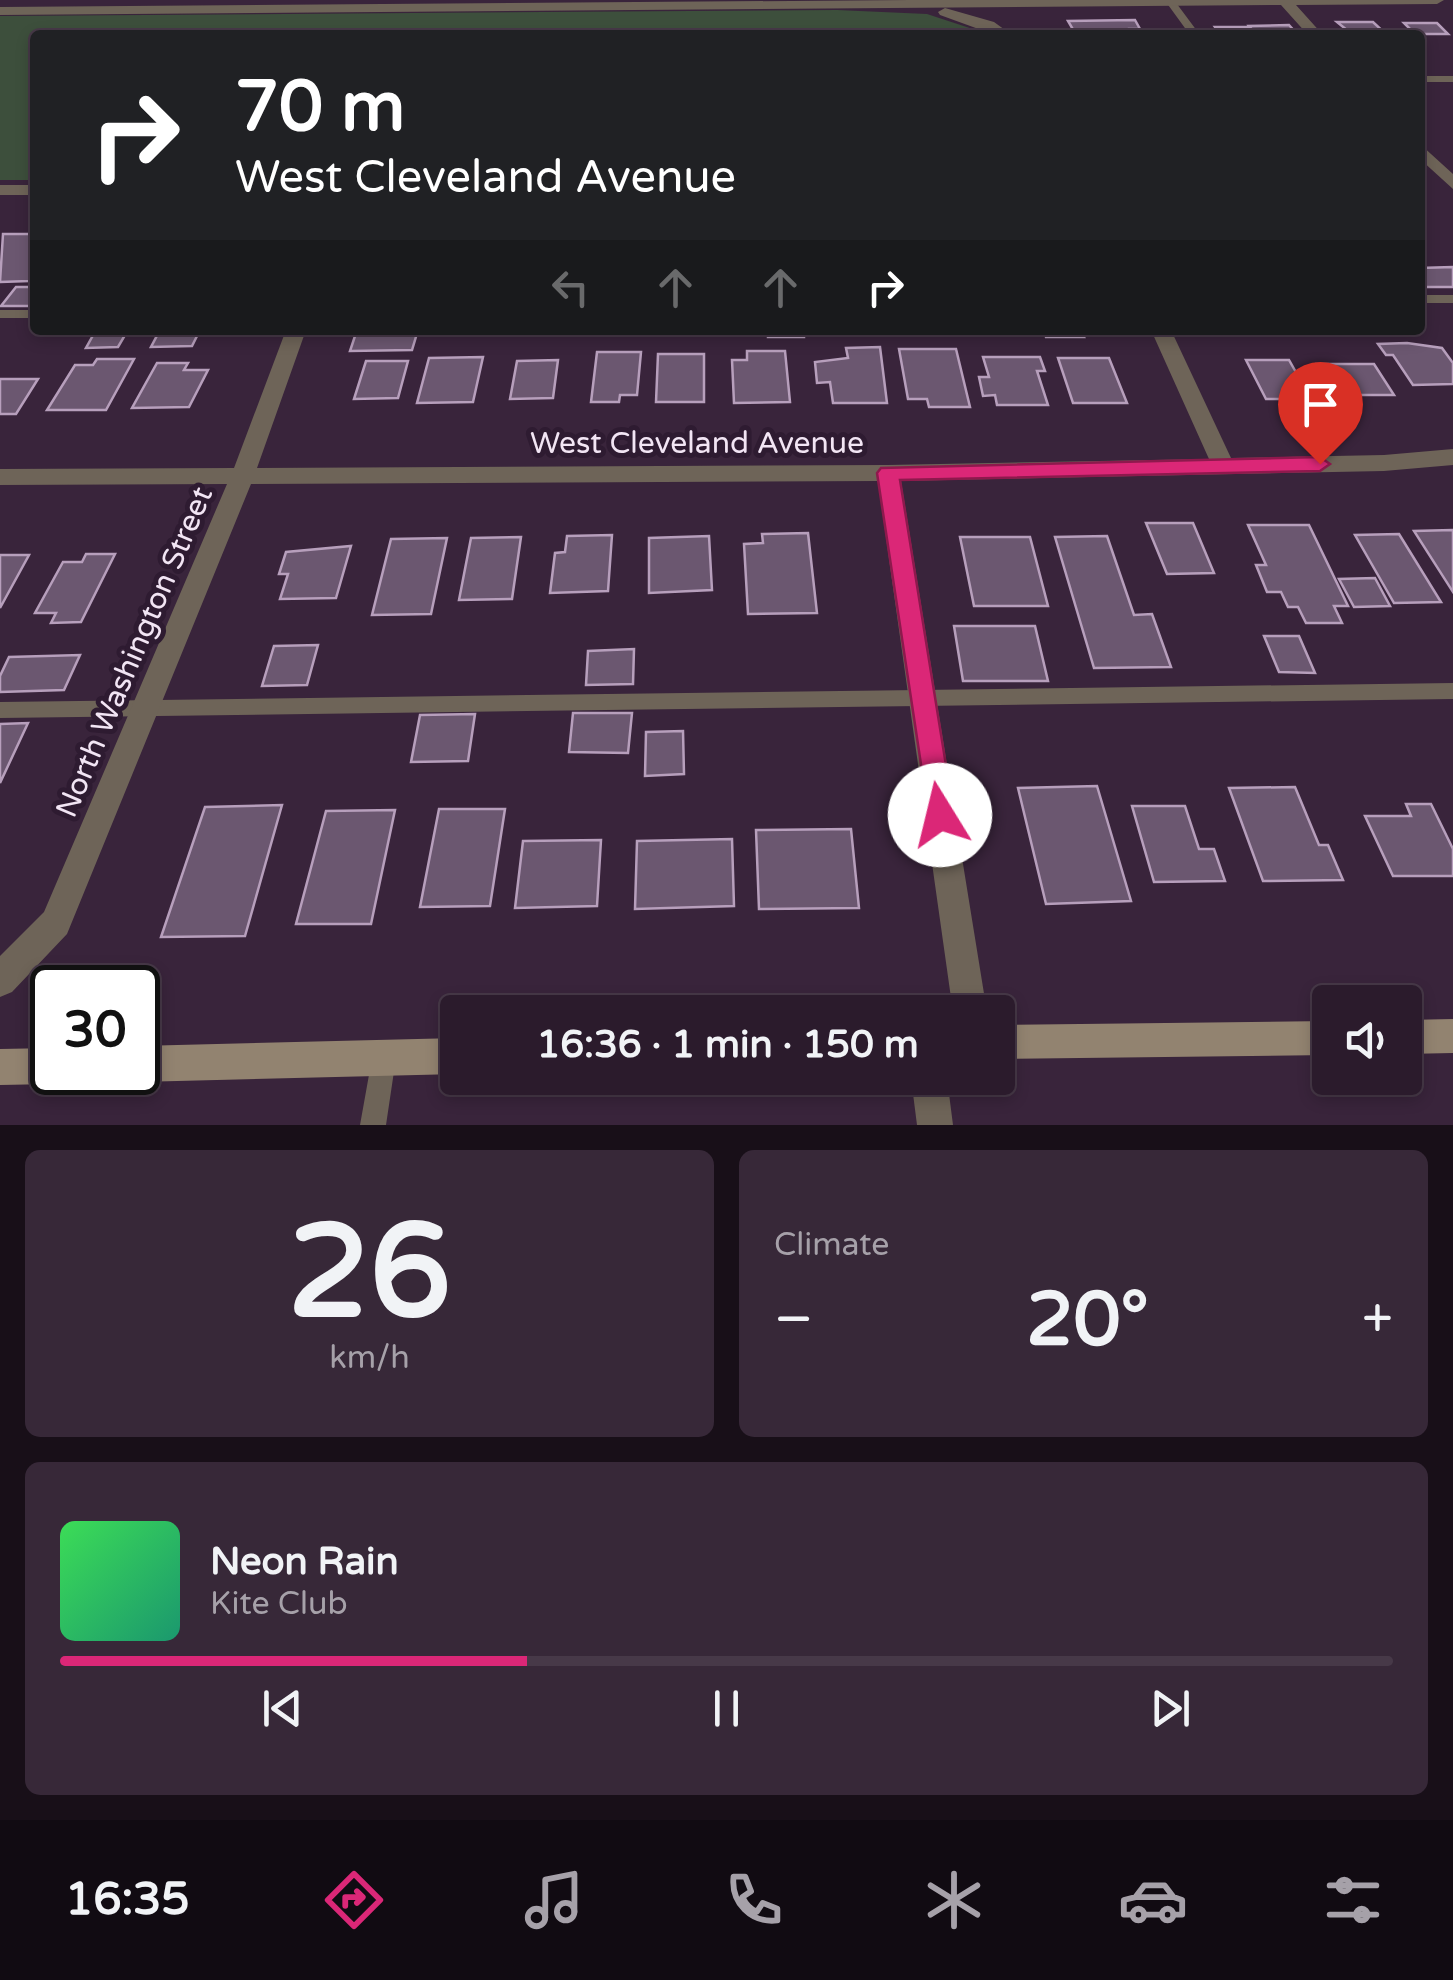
<!DOCTYPE html>
<html lang="en">
<head>
<meta charset="utf-8">
<style>
	:root { --surface:#2b1b2c; --page:#372838; --text:#f1f3f6; --muted:#a6a1a9; --line:#473948; --accent:#db2777 }
	body { margin:0; font-family:"Varela Round",sans-serif; background:var(--page); color:var(--text); height:100vh; display:flex; flex-direction:column; font-size:38px; white-space:nowrap }
	* { box-sizing:border-box; margin:0 }
	p { font-size:32px; color:var(--muted) }
	.icon { flex:none; width:55px; height:55px; fill:none; stroke:currentColor; stroke-width:2; stroke-linecap:round; stroke-linejoin:round }
	.map { position:relative; height:1125px; overflow:hidden }
	.sheet { display:flex; flex-direction:column; gap:25px; padding:25px; background:#180f18; flex:1 }
	.sheet>* { flex:none }
	.top-card { position:absolute; left:30px; top:30px; width:1395px; height:305px; border-radius:10px; box-shadow:0 5px 15px #0003,0 0 0 2px var(--line); background:#202124; color:#fff; overflow:hidden }
	.fabs { position:absolute; left:1312px; top:985px; display:grid; gap:20px }
	.fabs a { display:grid; place-items:center; width:110px; height:110px; border-radius:10px; background:var(--surface); box-shadow:0 5px 15px #0003,0 0 0 2px var(--line); font-size:50px }
	.speed { position:absolute; left:30px; top:965px; display:flex; gap:20px; font-size:50px; font-weight:700; text-align:center }
	.speed>* { display:grid; place-content:center; width:130px; height:130px; border-radius:50%; background:var(--surface); box-shadow:0 5px 15px #0003,0 0 0 2px var(--line); line-height:1 }
	.speed .limit { border:5px solid #111; border-radius:15px; background:#fff; color:#111 }
	.pin { position:absolute; display:grid; place-items:center; width:85px; height:85px; color:#fff; margin:-102px -42px; border-radius:50% 50% 50% 0; rotate:-45deg; box-shadow:0 0 10px #0007 }
	.pin .icon { rotate:45deg }
	.me { position:absolute; width:110px; margin:-55px; rotate:351deg; stroke-linejoin:round; filter:drop-shadow(0 0 8px #0008) }
	.turn { display:flex; align-items:center; gap:35px; height:210px; padding:0 40px; font-size:45px }
	.turn .icon { width:130px; height:130px; stroke-width:2.5 }
	.turn b { display:block; font-size:70px; line-height:85px }
	.lanes { display:flex; align-items:center; height:95px; padding:0 40px; background:#0003; justify-content:center; gap:50px; direction:ltr }
	.lanes .off { opacity:.35 }
	.big { font-size:75px; font-weight:800; line-height:1.1 }
	.sheet .tile { flex:1; display:flex; flex-direction:column; justify-content:center; gap:15px; min-width:0; padding:0 35px; border-radius:15px; background:var(--page) }
	.sheet .dial { align-items:center; gap:0 }
	.dial b { font-size:130px; line-height:1 }
	.song { display:flex; align-items:center; gap:30px }
	.cover { width:120px; height:120px; border-radius:15px; background:linear-gradient(135deg,hsl(130 70% 55%),hsl(160 70% 35%)) }
	.played { height:10px; border-radius:5px; background:linear-gradient(90deg,var(--accent) 35%,var(--line) 35%) }
	.keys { display:flex; justify-content:space-around; direction:ltr }
	.heat { display:flex; justify-content:space-between; align-items:center; font-size:55px; direction:ltr }
	.sheet .tiles { flex:1; display:grid; gap:25px; grid-template-columns:1fr 1fr }
	.tile:last-child { grid-column:span 2 }
	.trip { position:absolute; left:440px; top:995px; width:575px; height:100px; border-radius:10px; background:var(--surface); box-shadow:0 5px 15px #0003,0 0 0 2px var(--line); font-weight:800; line-height:100px; text-align:center }
	.tab-bar { display:flex; height:160px; justify-content:space-around; align-items:center; background:#110b12; color:var(--muted) }
	.tab-bar .icon { width:70px; height:70px }
	.tab-bar .active { color:var(--accent) }
	.tab-bar b { font-size:45px; color:var(--text) }
	.map>svg:first-child { display:block }
</style>
</head>
<body>
<div class="map">
<svg width="1453" height="1125" viewBox="0 0 1453 1125">
	<rect width="100%" height="100%" fill="#39243b"/>
	<path fill="#3d4f3c" d="M837,10L927,14L991,35H35V180H0V16Z"/>
	<path fill="#6b5770" stroke="#b79fbc" stroke-width="2.5" d="M1135,20L1140,29H1130L1134,35L1075,33L1068,21Z
		M1337,22H1373L1387,35H1353Z
		M1404,23H1437L1448,34H1415Z
		M1289,25L1298,35H1257L1249,26Z
		M1215,27H1247L1253,35H1221Z
		M3,234H35V273L29,281L0,282Z
		M1453,267V287H1420V268Z
		M16,287H35V306H1Z
		M96,330H128L118,347L86,348Z
		M160,330H200L192,346L151,347Z
		M357,330H418L412,350L350,351Z
		M768,330H804V337H768Z
		M1044,330H1081L1084,337H1046Z
		M1407,343L1442,348L1453,363V384L1413,385L1393,355H1386L1378,344Z
		M880,347L887,403H833L830,382L817,383L815,362L848,358L846,348Z
		M899,349H956L970,407H929L927,399H908Z
		M747,351H785L790,402L734,403L732,360H747Z
		M597,352H641L637,395H620L619,402H591Z
		M658,354H704V402H656Z
		M483,357L473,402L417,403L429,358Z
		M983,357H1040L1045,371H1037L1048,405H997L995,395L983,396L979,377H989Z
		M1058,358H1109L1127,403H1073Z
		M97,359H134L106,410H47L75,365H93Z
		M558,360L553,398L510,399L517,361Z
		M1246,360H1289L1311,399H1266Z
		M366,361H408L398,398L354,399Z
		M157,363H188L184,370H208L189,407L132,408Z
		M1317,364H1374L1394,395H1336Z
		M0,379H38L16,414H0Z
		M1146,523H1193L1214,573L1167,574Z
		M1248,525H1309L1348,606H1334L1342,623H1306L1298,607H1288L1281,592H1267L1256,565H1266Z
		M1453,530V592L1414,531Z
		M808,533L817,613L748,614L744,544L763,543L762,534Z
		M1399,534L1441,602L1394,603L1355,535Z
		M612,535L608,591L550,593L555,553L565,552L567,536Z
		M709,536L712,590L649,593V538Z
		M1107,536L1134,615L1152,614L1171,667L1094,668L1055,537Z
		M521,537L512,599L459,600L471,538Z
		M960,537H1030L1048,606H974Z
		M447,538L431,614L372,615L391,539Z
		M351,546L336,598L280,599L288,574H279L286,552Z
		M86,554H115L81,622L51,623L56,613H35L63,562H82Z
		M0,555H29L0,608Z
		M1375,578L1390,606L1354,607L1339,579Z
		M954,626H1035L1048,681H963Z
		M1264,636H1299L1315,673L1279,672Z
		M318,645L307,685L262,686L274,646Z
		M634,649L633,684L586,685L588,651Z
		M80,655L64,690L0,692V676L9,657Z
		M573,713H632L628,753L569,752Z
		M475,714L468,761L411,762L420,715Z
		M28,723L0,783V724Z
		M683,731L684,774L645,776L646,732Z
		M1097,786L1131,901L1046,904L1018,788Z
		M1295,787L1319,845H1328L1343,880L1263,881L1229,788Z
		M1406,804H1431L1453,849V876H1393L1365,816H1411Z
		M282,805L245,936L161,937L205,807Z
		M1132,806H1185L1199,849H1214L1225,881L1154,882Z
		M439,809H505L490,906L420,907Z
		M395,810L371,924H296L326,811Z
		M851,829L859,908L759,909L756,830Z
		M732,839L734,906L635,909L637,841Z
		M601,840L597,906L515,908L523,841Z"/>
	<g fill="none" stroke-linecap="round" stroke-linejoin="round">
		<path fill="#6e6458" fill-rule="evenodd" d="M1168,0H1174L1200,35H1190L1166,2Z
			M1420,76H1453V82H1420Z
			M1420,295H1453V303H1420Z
			M0,310H35V318H0Z
			M1453,683V699L0,718V702Z
			M384,1046L393,1049L396,1058L386,1125H360L372,1058L375,1049Z"/>
		<path fill="#6e6458" fill-rule="evenodd" d="M910,0H1444L1437,4L1296,5L1323,35H1308L1281,5L0,15V7Z
			M945,8L994,22L1012,35H995L940,15L938,12Z
			M1420,144L1453,174V189L1420,159Z
			M0,185H35V195H0Z
			M286,330H306L257,468L888,465L1209,459L1151,330H1171L1231,458L1384,455L1453,449V465L1384,471L901,481L987,1012H953L878,481L251,484L67,934L12,992L0,997V956L44,912L227,484L0,485V469L234,468Z
			M911,1078H947L953,1125H917Z"/>
		<path fill="#928370" fill-rule="evenodd" d="M1453,1019V1053L1405,1054V1020Z
			M1330,1021V1055L998,1059V1025Z
			M458,1038V1074L138,1082L124,1072H138V1046Z
			M52,1048V1072H67L65,1079L52,1084L0,1085V1049Z"/>
	</g>
	<path fill="#db2777" stroke="#8e194d" stroke-width="2.5" d="M1320,457L1330,464L1320,471L900,480L954,815L949,824L940,827L930,824L877,473L881,468Z"/>
	<g text-anchor="middle" stroke-width="10" stroke-linejoin="round" paint-order="stroke">
		<g font-size="30" fill="#f2e5f4" stroke="#2e1b31">
			<text x="697" y="453">West Cleveland Avenue</text>
			<text transform="translate(134 652) rotate(-67)" y="10">North Washington Street</text>
		</g>
	</g>
</svg>
<div class="fabs">
<a><svg class="icon" aria-label="sound" viewBox="0 0 24 24"><path d="M4 9h4l5-4v14l-5-4H4zM17 9q2 3 0 6"/></svg></a>
</div>
<div class="speed"><div class="limit">30</div></div>
<div class="pin" style="left:1320px;top:464px;background:#d93025"><svg class="icon" aria-label="arrive" viewBox="0 0 24 24"><path d="M6 21V4h12l-3 4 3 4H6"/></svg></div>
<svg class="me" style="left:940px;top:815px" viewBox="-20 -20 40 40"><circle r="19" fill="#fff"/><path d="M0-13L10 11 0 6-10 11z" fill="#db2777"/></svg>
<div class="trip">16:36 · 1 min · 150 m</div>
<div class="top-card">
<div class="turn"><svg class="icon" aria-label="right" viewBox="0 0 24 24"><path d="M7 20v-9h11M14 6l5 5-5 5"/></svg><div><b>70 m</b>West Cleveland Avenue</div></div>
<div class="lanes"><svg class="icon off" aria-label="left" viewBox="0 0 24 24"><path d="M17 20v-9H6M10 6l-5 5 5 5"/></svg><svg class="icon off" aria-label="ahead" viewBox="0 0 24 24"><path d="M12 20V5M6 11l6-6 6 6"/></svg><svg class="icon off" aria-label="ahead" viewBox="0 0 24 24"><path d="M12 20V5M6 11l6-6 6 6"/></svg><svg class="icon" aria-label="right" viewBox="0 0 24 24"><path d="M7 20v-9h11M14 6l5 5-5 5"/></svg></div>
</div>
</div>
<section class="sheet">
<div class="tiles">
<div class="tile dial"><b>26</b><p>km/h</p></div>
<div class="tile"><p>Climate</p>
<div class="heat"><a>−</a><b class="big">20°</b><a>+</a></div>
</div>
<div class="tile">
<div class="song"><i class="cover"></i><div><b>Neon Rain</b><p>Kite Club</p></div></div>
<div class="played"></div>
<div class="keys"><svg class="icon" aria-label="previous" viewBox="0 0 24 24"><path d="M18 5L8 12l10 7zM5 5v14"/></svg><svg class="icon" aria-label="pause" viewBox="0 0 24 24"><path d="M8 5v14M16 5v14"/></svg><svg class="icon" aria-label="next" viewBox="0 0 24 24"><path d="M6 5l10 7-10 7zM19 5v14"/></svg></div>
</div>
</div>
</section>
<nav class="tab-bar">
<b>16:35</b>
<svg class="icon active" aria-label="directions" viewBox="0 0 24 24"><path d="M12 3l9 9-9 9-9-9zM9 14v-3h6M13 9l2 2-2 2"/></svg>
<svg class="icon" aria-label="music" viewBox="0 0 24 24"><path d="M9 18V5l10-2v13"/><circle cx="6" cy="18" r="3"/><circle cx="16" cy="16" r="3"/></svg>
<svg class="icon" aria-label="phone" viewBox="0 0 24 24"><path d="M5 4h4l2 5-3 2q2 4 5 5l2-3 5 2v4C11 20 4 13 5 4z"/></svg>
<svg class="icon" aria-label="climate" viewBox="0 0 24 24"><path d="M12 3v18M4 7l16 10M4 17L20 7"/></svg>
<svg class="icon" aria-label="car" viewBox="0 0 24 24"><path d="M5 17H2v-5l4-1 3-4h7l3 4 3 1v5h-3M9 17h6M6 11h13"/><circle cx="7" cy="17" r="2"/><circle cx="17" cy="17" r="2"/></svg>
<svg class="icon" aria-label="filters" viewBox="0 0 24 24"><path d="M4 7h16M4 17h16"/><circle cx="9" cy="7" r="2"/><circle cx="15" cy="17" r="2"/></svg>
</nav>
</body>
</html>
